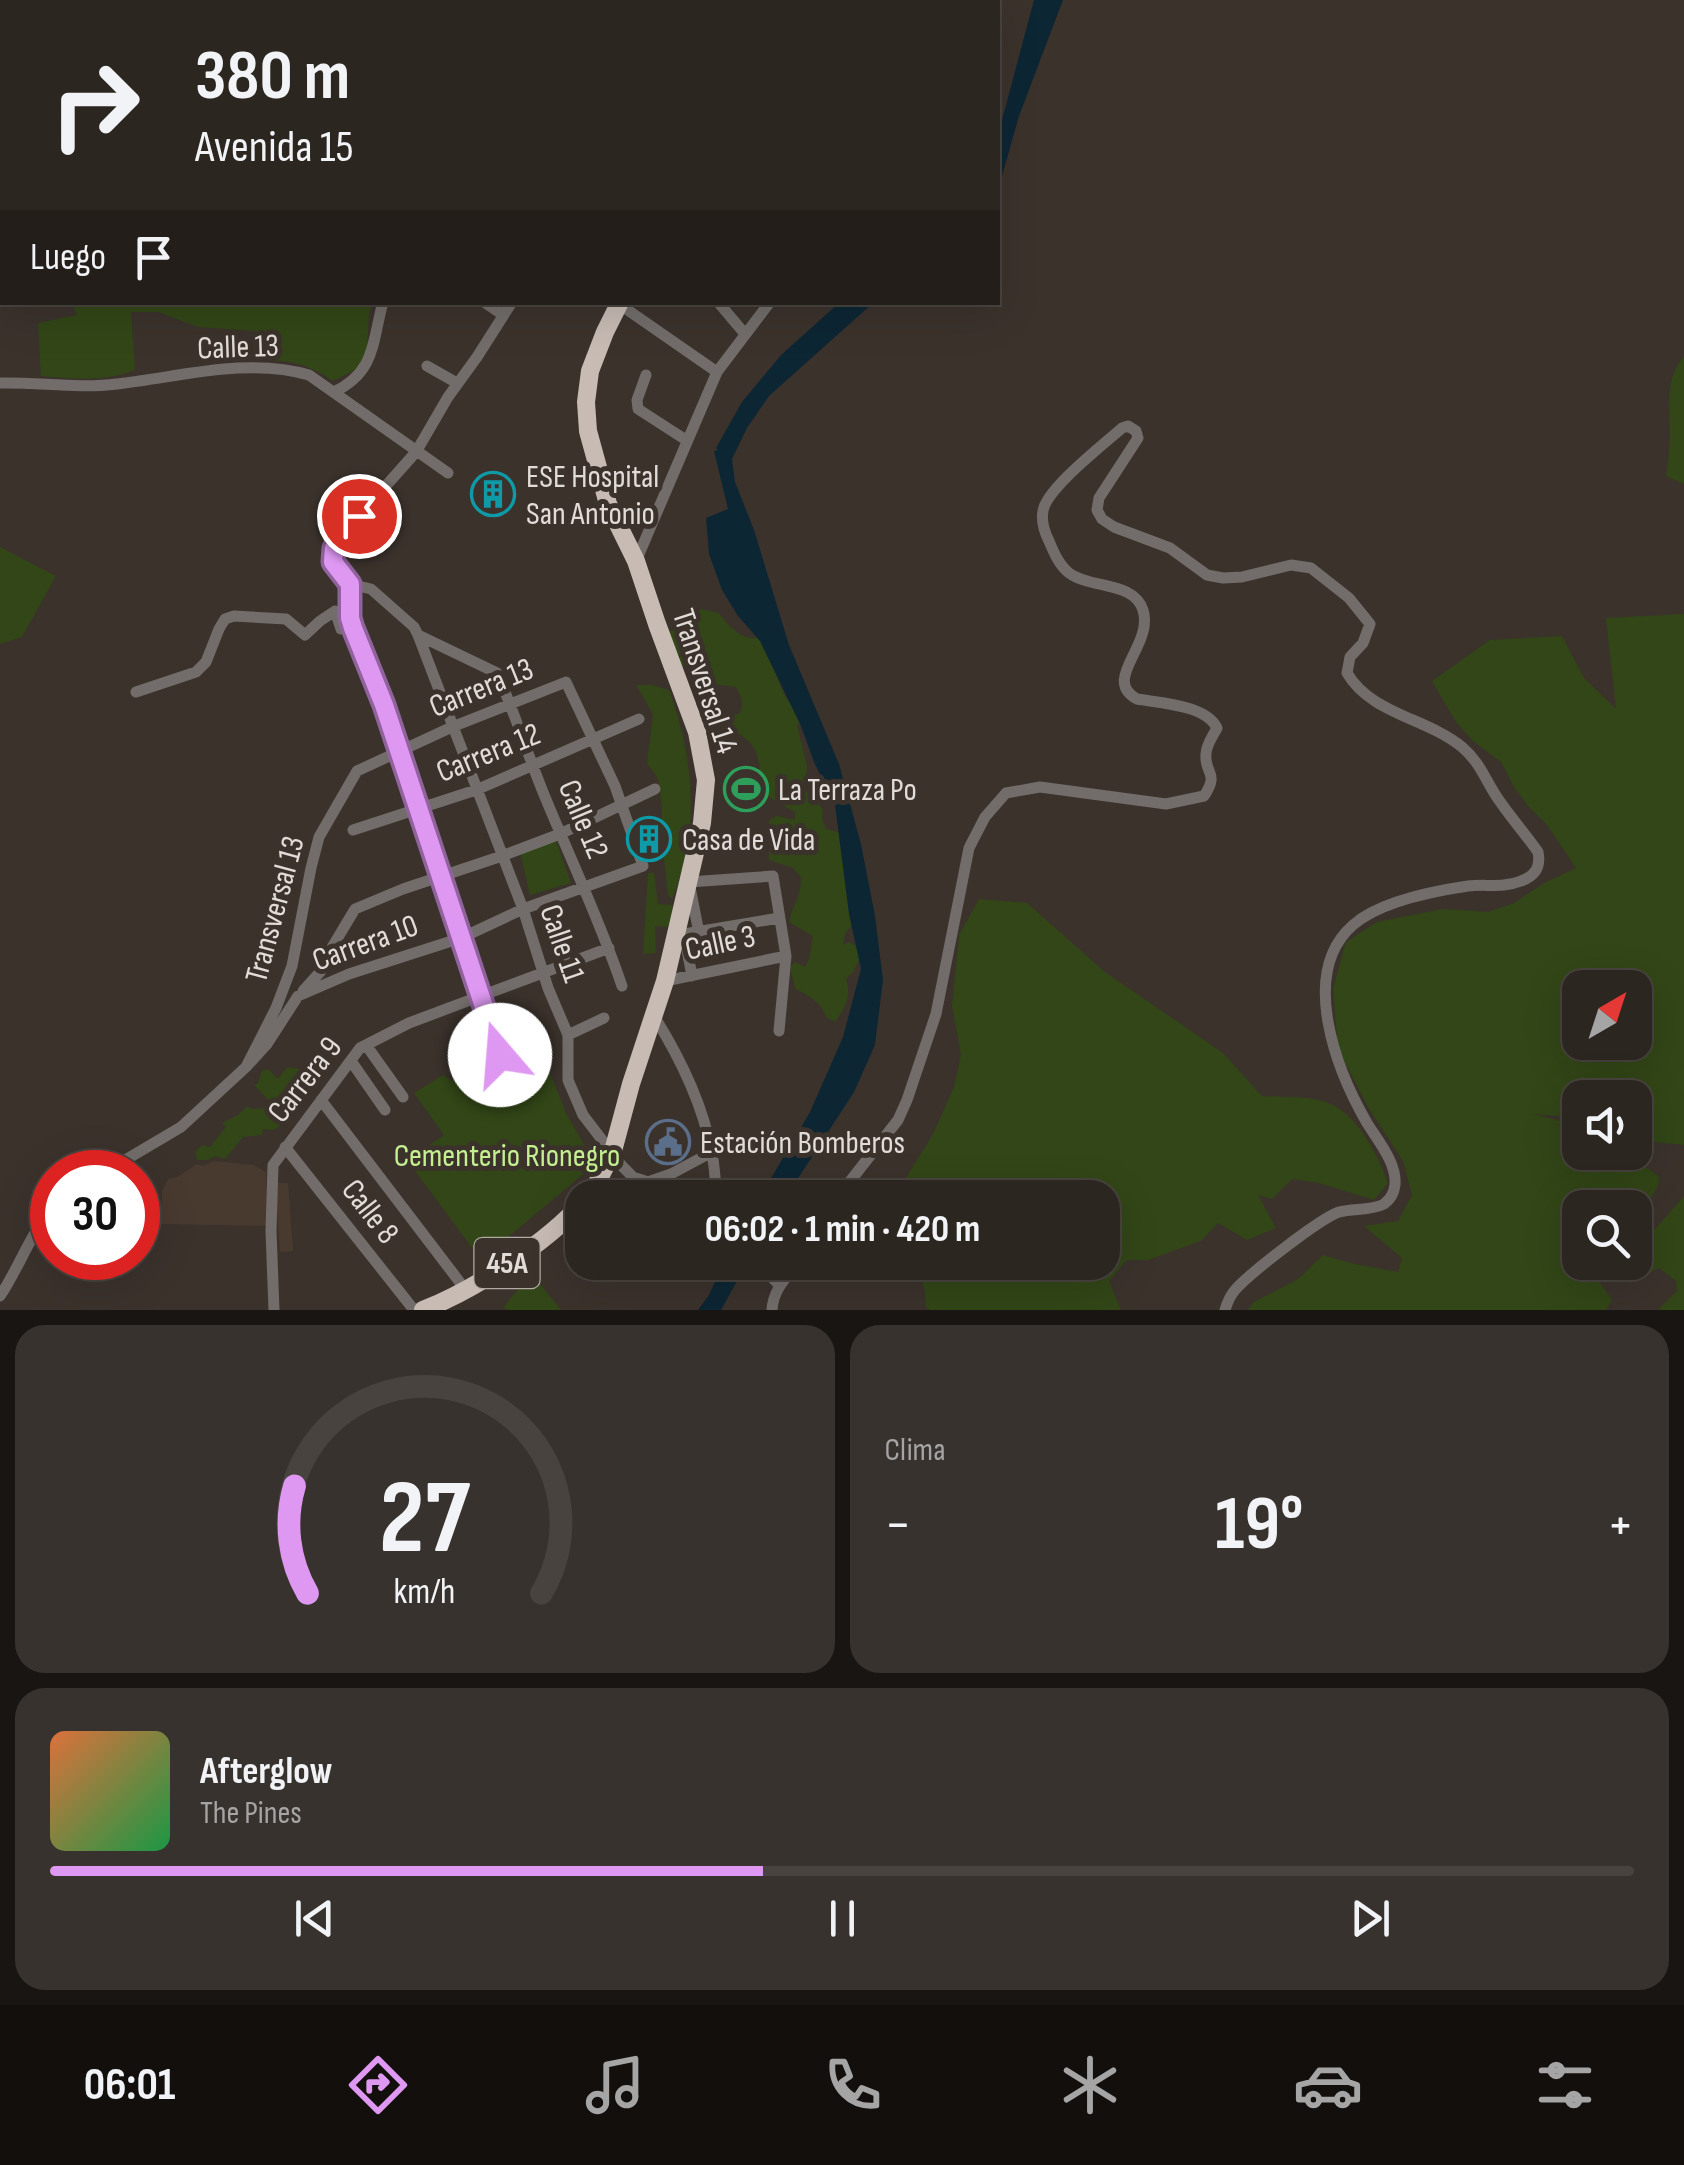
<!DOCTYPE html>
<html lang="es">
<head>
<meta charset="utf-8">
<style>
	:root { --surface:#2c2621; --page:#38322e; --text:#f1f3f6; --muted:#a6a5a5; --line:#48433f; --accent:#de98f2 }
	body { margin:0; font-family:"Sofia Sans Condensed",sans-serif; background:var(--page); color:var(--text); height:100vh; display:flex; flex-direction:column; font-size:38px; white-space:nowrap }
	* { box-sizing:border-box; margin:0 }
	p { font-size:32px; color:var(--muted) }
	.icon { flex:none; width:55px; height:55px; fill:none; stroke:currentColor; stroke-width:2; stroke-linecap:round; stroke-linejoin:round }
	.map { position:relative; height:1310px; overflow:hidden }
	.drawer { display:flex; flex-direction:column; gap:15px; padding:15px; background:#181512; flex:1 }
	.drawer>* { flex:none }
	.banner { position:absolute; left:0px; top:0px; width:1000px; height:305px; box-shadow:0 10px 40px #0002,0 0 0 2px var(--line); background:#2c2621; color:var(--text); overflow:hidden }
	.needle { width:65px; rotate:39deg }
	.controls { position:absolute; left:1562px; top:970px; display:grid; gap:20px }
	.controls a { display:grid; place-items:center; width:90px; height:90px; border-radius:20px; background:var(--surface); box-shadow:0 10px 40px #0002,0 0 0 2px var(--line); font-size:50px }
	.speed { position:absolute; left:30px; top:1150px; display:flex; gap:20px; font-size:50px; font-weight:700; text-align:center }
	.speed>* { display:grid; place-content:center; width:130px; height:130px; border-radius:50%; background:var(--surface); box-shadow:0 10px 40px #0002,0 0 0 2px var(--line); line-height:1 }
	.speed .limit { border:15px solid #d22; background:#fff; color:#111 }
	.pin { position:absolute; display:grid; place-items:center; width:85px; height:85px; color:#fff; margin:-42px; border:5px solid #fff; border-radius:50%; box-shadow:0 2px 10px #0007 }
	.me { position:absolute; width:110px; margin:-55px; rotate:342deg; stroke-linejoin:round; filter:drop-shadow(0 0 8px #0008) }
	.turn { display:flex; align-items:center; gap:35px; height:210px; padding:0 30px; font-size:45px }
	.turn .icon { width:130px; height:130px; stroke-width:2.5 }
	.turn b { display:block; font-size:70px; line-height:85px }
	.then { display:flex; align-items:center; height:95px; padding:0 30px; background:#0003; gap:20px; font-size:38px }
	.big { font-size:75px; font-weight:700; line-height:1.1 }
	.drawer .card { flex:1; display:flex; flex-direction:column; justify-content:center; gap:15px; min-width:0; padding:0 35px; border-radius:30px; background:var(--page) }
	.drawer .dial { align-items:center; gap:0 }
	.dial svg { height:260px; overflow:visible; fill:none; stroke:var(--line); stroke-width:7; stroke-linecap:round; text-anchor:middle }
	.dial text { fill:var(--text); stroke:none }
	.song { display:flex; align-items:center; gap:30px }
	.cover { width:120px; height:120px; border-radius:15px; background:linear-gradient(135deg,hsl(20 70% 55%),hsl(140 70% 35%)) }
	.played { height:10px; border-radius:5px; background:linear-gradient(90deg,var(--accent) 45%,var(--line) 45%) }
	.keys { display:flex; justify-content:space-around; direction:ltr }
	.heat { display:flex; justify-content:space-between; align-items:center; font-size:55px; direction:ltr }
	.drawer .tiles { flex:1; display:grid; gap:15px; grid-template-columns:1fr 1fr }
	.card:last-child { grid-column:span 2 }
	.trip { position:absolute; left:565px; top:1180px; width:555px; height:100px; border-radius:30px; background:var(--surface); box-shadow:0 10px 40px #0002,0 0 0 2px var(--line); font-weight:700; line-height:100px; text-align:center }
	.tab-bar { display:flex; height:160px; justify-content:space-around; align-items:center; background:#120f0d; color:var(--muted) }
	.tab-bar .icon { width:70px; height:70px }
	.tab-bar .selected { color:var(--accent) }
	.tab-bar b { font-size:45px; color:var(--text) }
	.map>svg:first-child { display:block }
</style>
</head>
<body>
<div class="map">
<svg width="1684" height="1310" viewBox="0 0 1684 1310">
	<rect width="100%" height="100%" fill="#3b322c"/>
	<path fill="#493a30" d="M214,1161L253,1165L266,1172L268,1226L161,1224L162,1191L168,1179L177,1177L197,1164L203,1166Z
		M275,1183H288L293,1251L280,1252Z"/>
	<path fill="#324617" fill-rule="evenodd" d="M66,0H378L381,2H66Z
		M72,303H373L369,313L367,349L359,368L333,381C304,361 286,360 252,360L256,331L198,327L158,312H131L135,370C103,382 75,379 41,376L38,323L77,315Z
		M1684,356V484L1666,476C1668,462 1670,448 1670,434C1670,404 1664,381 1684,356Z
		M0,547L56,576L22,637L0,644Z
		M701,609L719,613C728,625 740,640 757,638C775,654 775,683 789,702H798L803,719L797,725L807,766L805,790L823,809L822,818L826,829L838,832L847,840L851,926L845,934L843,945L848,942L855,945L862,953L854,971L846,979C852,996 845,1008 835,1022L826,1017C822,1002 808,996 795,988L790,967L795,962L805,967L809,959L813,936L789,922C793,903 802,895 801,877L793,868L769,860V820L777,816L795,820V812L765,795C759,780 762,759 752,745C745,736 733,731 726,722V718L740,713C744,704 741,695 736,687L713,684L697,668L680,666V656L670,647L664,634L678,627L684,632L693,616Z
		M1684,614V1145L1635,1140V1098H1580V1118L1533,1114L1580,1126V1152L1625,1153L1660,1177L1657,1188L1635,1223V1208H1580V1262L1603,1263L1598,1280L1612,1300L1606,1310H1248L1254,1302L1298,1279L1323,1255L1355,1264L1398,1272L1402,1258L1364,1226L1398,1221L1412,1195L1403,1161L1368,1107L1338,1049L1333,989L1346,942L1377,922L1443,909L1488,912L1514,903L1544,883L1576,868L1547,825L1528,806L1514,787L1501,762L1473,741L1456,722L1432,681L1490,640L1562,636L1584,678L1616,709L1606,618ZM1580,988H1635V1042H1580Z
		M636,685H651L669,690C694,758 701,831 672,899L668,895L662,841V808L658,779L647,763L653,714Z
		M554,835L571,883L530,895L520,851Z
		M648,873H654L658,904L672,905L676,916L667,927L655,926L656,953L643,954Z
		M979,899L1027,903L1105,972L1223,1053L1262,1096C1282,1097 1307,1096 1326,1102C1356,1112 1378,1154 1388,1183L1374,1200L1319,1183L1292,1179L1272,1199L1258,1195L1276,1228L1247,1240L1218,1223L1201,1241L1148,1260H1127L1109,1281L1121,1310H930L926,1307L924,1287L915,1263L1102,1262V1198L899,1197L906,1178L933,1134L954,1087L961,1055L952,1006L959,935Z
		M544,1058L566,1113L591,1157L588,1170L481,1260L407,1160L444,1135L414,1093L443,1075L452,1081L475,1075L494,1089L519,1076Z
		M310,1064L320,1078L317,1087L314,1091L308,1088L291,1108L295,1115L274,1130L263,1129L262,1135L243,1137L225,1159L215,1156L208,1160H197L195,1152L202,1145L210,1147L226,1127L222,1123L238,1115L247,1106L251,1109L265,1108L269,1101L254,1085L258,1083L262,1071L268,1069L278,1079L287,1067L300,1069Z
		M1684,1196V1310H1658L1677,1291L1676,1281L1659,1268L1641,1277L1624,1263L1635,1262V1252Z
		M537,1280L561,1310H507L504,1307C512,1296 523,1281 537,1280Z"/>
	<path fill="#0d2634" d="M1034,0H1063L1019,116L998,190V135Z
		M839,303H873L769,396L747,428L732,459L735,482L754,530L789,645L839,764L861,844L875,916L883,980L875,1045L854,1092L786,1197H760L810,1112L843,1037L861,969L849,914L835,805L814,762L801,726L760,641L738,616L722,590L709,554L706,518L728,509L714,451L718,450L716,448L742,402L781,355Z
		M755,771L757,806H736V772Z
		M724,1262L747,1263L721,1310H698L709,1295Z"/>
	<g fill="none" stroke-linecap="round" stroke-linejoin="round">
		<path stroke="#726d6a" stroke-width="11" d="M752,2L756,0
			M979,2V0
			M484,302L503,315
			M718,302L745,334
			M619,304L717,372
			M427,366L457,383
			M646,375L637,400L638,409L686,440
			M0,383C39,382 77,389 117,384C180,377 247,357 309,375L448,473
			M334,392C376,372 372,342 383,302
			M636,561L717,372L770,302
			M350,584L371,589L414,627L418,635L523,909L548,988L568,1035V1080L583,1115L622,1166L633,1177L648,1182L671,1174L712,1152
			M350,584V618L353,628L384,705L500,1055
			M350,584L333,562L334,549L343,534L416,452L448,397L477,357L512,302
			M418,635L497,673C515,713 528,756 545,797C571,860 600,921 622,986
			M136,692L196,672L206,662L219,629L225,619L234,616L286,619L305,635L320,621L335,611L341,629L353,628
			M353,830L476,790L639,719
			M699,933L689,882L773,876L786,956L779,1031
			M692,976L684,934L779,918
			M665,981L786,956
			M303,991L321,971L331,949L355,909L403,889L502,856L560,834L655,789
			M654,1016C679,1056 702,1103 711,1149C715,1165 715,1182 717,1198
			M568,1035L604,1018
			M366,1045L403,1097
			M351,1061L385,1110
			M321,1100L465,1289
			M285,1147L414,1310
			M105,1172L181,1127L246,1067L267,1044L298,996L349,974L461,938L523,909L643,866L615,786L566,682L452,727L357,771L319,837L311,868L292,966L276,1008L246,1067
			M837,1198L898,1120L907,1100L936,1014L969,848L985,817L1006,793L1040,787L1166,804L1204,796C1220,772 1204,774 1206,754C1206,745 1213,736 1217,728C1206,705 1160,703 1137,699C1101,679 1154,646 1143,610C1134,581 1090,589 1069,573C1059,565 1054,553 1049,541C1045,533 1041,521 1043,511C1046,489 1103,445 1122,428L1128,426L1136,431L1138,438L1099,498L1097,510L1102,519L1114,527L1170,548L1207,575L1223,578L1242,577L1291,565L1311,568L1349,598L1370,624L1363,643L1350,657L1347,673C1371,714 1427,718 1462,747C1482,764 1486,783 1501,803C1513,820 1526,835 1538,852C1541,867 1535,876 1521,881C1504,888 1485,884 1468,886C1434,891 1379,902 1353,925C1298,973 1337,1071 1367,1123C1378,1141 1397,1163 1395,1185C1394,1193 1391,1199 1384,1204C1371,1211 1353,1208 1339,1212C1319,1219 1249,1274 1235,1290C1230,1296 1227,1303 1225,1310
			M758,1262L779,1285
			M0,1296C19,1268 30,1234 52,1209
			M274,1310L271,1231L273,1165L360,1048L409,1023L609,948
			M772,1310C773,1289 787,1277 799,1262"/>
		<path stroke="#c7bbb4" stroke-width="18" d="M837,2L839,0
			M587,1198L596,1185L613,1151L631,1084L665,981L702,823L706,780L697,732L657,624L636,561L608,504L588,431L586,402L590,371L605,332L620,302
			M423,1310C474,1290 545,1244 582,1203"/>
	</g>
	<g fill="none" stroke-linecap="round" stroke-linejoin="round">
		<defs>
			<path id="route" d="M359,516L334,548L333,562L350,584V618L353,628L384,705L500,1055"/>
		</defs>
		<use href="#route" stroke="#90639d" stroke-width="25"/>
		<use href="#route" stroke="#de98f2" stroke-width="18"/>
	</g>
	<defs>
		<symbol id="building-ring" viewBox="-11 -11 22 22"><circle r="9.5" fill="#3b322c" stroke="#0f9aa8" stroke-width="1.5"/><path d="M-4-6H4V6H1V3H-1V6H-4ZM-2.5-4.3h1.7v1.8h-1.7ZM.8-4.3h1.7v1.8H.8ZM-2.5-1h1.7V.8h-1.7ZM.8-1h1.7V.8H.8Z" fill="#0f9aa8"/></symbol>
		<symbol id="stadium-ring" viewBox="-11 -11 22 22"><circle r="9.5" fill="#3b322c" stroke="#2e9e5b" stroke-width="1.5"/><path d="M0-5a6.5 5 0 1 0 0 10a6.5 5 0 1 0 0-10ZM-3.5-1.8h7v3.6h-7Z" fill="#2e9e5b"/></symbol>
		<symbol id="civic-ring" viewBox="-11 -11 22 22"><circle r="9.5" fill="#3b322c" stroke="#5c6f8a" stroke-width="1.5"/><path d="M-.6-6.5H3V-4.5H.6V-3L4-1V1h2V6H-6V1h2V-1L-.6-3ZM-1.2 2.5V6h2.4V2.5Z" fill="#5c6f8a"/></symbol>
	</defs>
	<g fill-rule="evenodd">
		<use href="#building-ring" x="468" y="469" width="50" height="50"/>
		<use href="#stadium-ring" x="721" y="764" width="50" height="50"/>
		<use href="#building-ring" x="624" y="814" width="50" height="50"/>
		<use href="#civic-ring" x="643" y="1117" width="50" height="50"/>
	</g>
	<g text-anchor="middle" stroke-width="10" stroke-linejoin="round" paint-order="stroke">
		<rect fill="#3b322c" stroke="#b0a9a4" stroke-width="2.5" x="474.5" y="1238" width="65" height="50" rx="8"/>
		<g font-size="30" font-weight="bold" fill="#e2dcd8">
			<text x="507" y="1273">45A</text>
		</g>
		<g font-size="32" fill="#e2dcd8" stroke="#3b322c">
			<text transform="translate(238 346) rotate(-2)" y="11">Calle 13</text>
			<text transform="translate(706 681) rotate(72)" y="11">Transversal 14</text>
			<text transform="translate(481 687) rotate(-22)" y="11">Carrera 13</text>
			<text transform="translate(488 752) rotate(-22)" y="11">Carrera 12</text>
			<text transform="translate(584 819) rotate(67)" y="11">Calle 12</text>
			<text transform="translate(274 909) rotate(-75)" y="11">Transversal 13</text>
			<text transform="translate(365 942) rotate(-20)" y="11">Carrera 10</text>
			<text transform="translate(720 942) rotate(-12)" y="11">Calle 3</text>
			<text transform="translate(563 943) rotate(71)" y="11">Calle 11</text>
			<text transform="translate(304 1079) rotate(-52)" y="11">Carrera 9</text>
			<text transform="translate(371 1211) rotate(52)" y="11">Calle 8</text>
		</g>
		<g font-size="32" fill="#e2dcd8" stroke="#3b322c" text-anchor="start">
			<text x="526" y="487">ESE Hospital<tspan x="526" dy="37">San Antonio</tspan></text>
			<text x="778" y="800">La Terraza Po</text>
			<text x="682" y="850">Casa de Vida</text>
			<text x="700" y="1153">Estación Bomberos</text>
		</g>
		<g font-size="32" fill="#c5f091" stroke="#3b322c">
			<text x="507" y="1166">Cementerio Rionegro</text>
		</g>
	</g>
</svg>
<div class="controls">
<a><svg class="needle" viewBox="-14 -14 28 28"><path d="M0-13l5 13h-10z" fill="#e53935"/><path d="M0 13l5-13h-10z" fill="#a6a5a5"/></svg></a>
<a><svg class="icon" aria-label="sound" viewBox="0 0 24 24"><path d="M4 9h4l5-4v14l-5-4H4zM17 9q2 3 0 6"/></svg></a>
<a><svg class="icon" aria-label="search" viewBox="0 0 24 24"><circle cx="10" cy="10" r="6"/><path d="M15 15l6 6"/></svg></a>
</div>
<div class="speed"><div class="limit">30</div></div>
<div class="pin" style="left:359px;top:516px;background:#d93025"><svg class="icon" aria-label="arrive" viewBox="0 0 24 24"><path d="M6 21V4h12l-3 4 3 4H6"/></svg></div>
<svg class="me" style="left:500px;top:1055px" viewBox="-20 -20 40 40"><circle r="19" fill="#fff"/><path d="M0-13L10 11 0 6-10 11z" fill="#de98f2"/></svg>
<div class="trip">06:02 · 1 min · 420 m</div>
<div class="banner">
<div class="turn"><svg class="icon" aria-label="right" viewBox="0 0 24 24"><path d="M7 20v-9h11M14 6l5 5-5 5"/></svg><div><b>380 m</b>Avenida 15</div></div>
<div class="then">Luego<svg class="icon" aria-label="arrive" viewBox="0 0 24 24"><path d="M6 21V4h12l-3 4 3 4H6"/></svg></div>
</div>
</div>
<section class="drawer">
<div class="tiles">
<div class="card dial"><svg viewBox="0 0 100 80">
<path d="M14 69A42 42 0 1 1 86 69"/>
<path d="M14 69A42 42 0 0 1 10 36" stroke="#de98f2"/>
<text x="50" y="56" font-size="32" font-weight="700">27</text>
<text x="50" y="72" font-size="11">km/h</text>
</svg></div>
<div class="card"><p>Clima</p>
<div class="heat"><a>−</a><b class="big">19°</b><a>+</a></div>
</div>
<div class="card">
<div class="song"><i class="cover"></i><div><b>Afterglow</b><p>The Pines</p></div></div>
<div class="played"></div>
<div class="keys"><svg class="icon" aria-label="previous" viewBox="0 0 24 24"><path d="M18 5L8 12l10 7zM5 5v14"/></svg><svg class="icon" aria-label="pause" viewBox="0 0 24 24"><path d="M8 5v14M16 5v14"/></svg><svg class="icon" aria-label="next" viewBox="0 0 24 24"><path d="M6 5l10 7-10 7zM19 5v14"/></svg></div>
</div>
</div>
</section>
<nav class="tab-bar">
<b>06:01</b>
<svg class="icon selected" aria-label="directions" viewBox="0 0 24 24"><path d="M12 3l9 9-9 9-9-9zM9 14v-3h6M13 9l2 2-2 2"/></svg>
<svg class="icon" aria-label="music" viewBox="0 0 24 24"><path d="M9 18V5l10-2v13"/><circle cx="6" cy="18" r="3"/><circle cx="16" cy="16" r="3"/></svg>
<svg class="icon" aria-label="phone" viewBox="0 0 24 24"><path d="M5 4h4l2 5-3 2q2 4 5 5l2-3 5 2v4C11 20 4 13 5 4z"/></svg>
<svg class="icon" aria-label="climate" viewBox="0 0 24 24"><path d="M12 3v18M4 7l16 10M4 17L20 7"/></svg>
<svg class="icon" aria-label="car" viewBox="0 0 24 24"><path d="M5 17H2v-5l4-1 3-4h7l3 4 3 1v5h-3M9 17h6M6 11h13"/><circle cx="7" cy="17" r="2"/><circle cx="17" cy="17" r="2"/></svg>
<svg class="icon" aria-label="filters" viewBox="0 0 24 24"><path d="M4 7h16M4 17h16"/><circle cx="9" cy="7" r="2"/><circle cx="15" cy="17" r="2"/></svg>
</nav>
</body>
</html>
